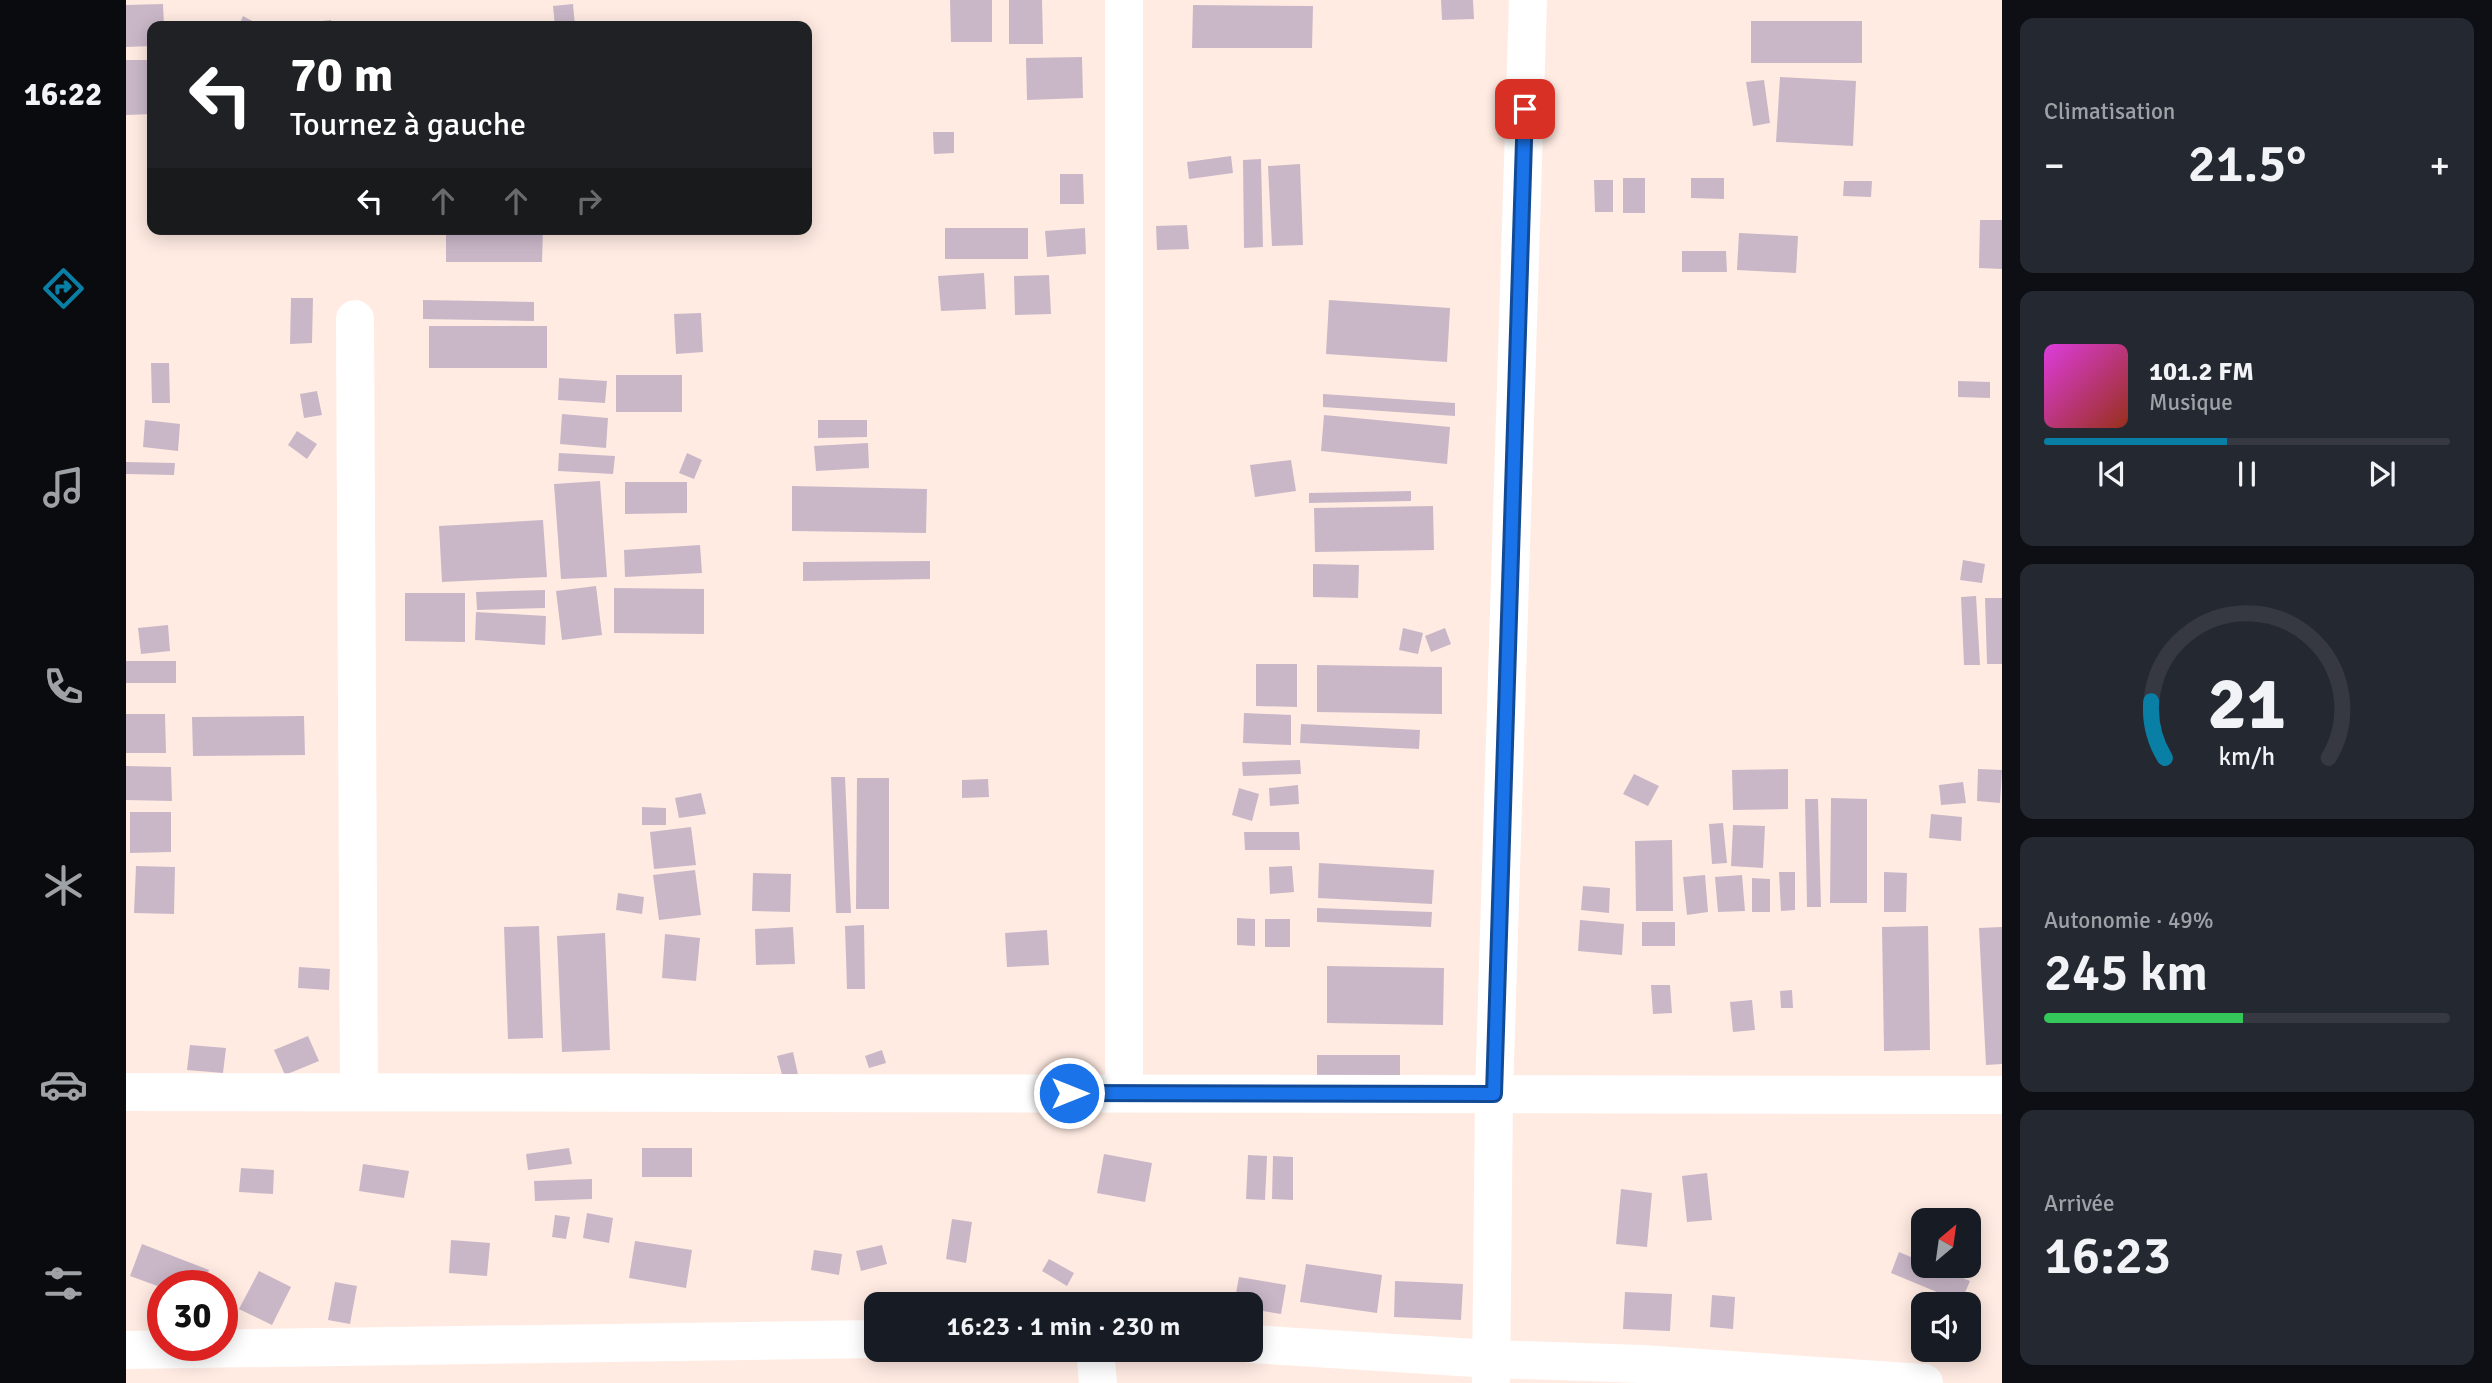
<!DOCTYPE html>
<html lang="fr">
<head>
<meta charset="utf-8">
<style>
	:root { --surface:#171b24; --page:#242831; --text:#f1f3f6; --muted:#9ea1a6; --line:#363941; --accent:#097fa6 }
	body { margin:0; font-family:Signika,sans-serif; background:var(--page); color:var(--text); height:100vh; display:flex; flex-direction:column; font-size:26px; white-space:nowrap }
	* { box-sizing:border-box; margin:0 }
	p { font-size:23px; color:var(--muted) }
	.icon { flex:none; width:38px; height:38px; fill:none; stroke:currentColor; stroke-width:2; stroke-linecap:round; stroke-linejoin:round }
	.map { position:relative; flex:1; overflow:hidden }
	.side { display:flex; flex-direction:column; gap:18px; padding:18px; background:#0d0f14; width:490px }
	.side>* { flex:none }
	.top-card { position:absolute; left:21px; top:21px; width:665px; height:214px; border-radius:14px; box-shadow:0 4px 18px #0003; background:#202124; color:#fff; overflow:hidden }
	.needle { width:46px; rotate:29deg }
	.controls { position:absolute; left:1785px; top:1208px; display:grid; gap:14px }
	.controls a { display:grid; place-items:center; width:70px; height:70px; border-radius:14px; background:var(--surface); box-shadow:0 4px 18px #0003; font-size:35px }
	.speed { position:absolute; left:21px; top:1270px; display:flex; gap:14px; font-size:35px; font-weight:700; text-align:center }
	.speed>* { display:grid; place-content:center; width:91px; height:91px; border-radius:50%; background:var(--surface); box-shadow:0 4px 18px #0003; line-height:1 }
	.speed .limit { border:10px solid #d22; background:#fff; color:#111 }
	.pin { position:absolute; display:grid; place-items:center; width:60px; height:60px; color:#fff; margin:-30px; border-radius:14px; box-shadow:0 4px 10px #0006 }
	.me { position:absolute; width:77px; margin:-38px; rotate:90deg; stroke-linejoin:round; filter:drop-shadow(0 0 5px #0008) }
	.turn { display:flex; align-items:center; gap:24px; height:147px; padding:0 28px; font-size:32px }
	.turn .icon { width:91px; height:91px; stroke-width:2.5 }
	.turn b { display:block; font-size:49px; line-height:60px }
	.lanes { display:flex; align-items:center; height:66px; padding:0 28px; background:#0003; justify-content:center; gap:35px; direction:ltr }
	.lanes .off { opacity:.35 }
	.big { font-size:52px; font-weight:600; line-height:1.1 }
	.side .card { flex:1; display:flex; flex-direction:column; justify-content:center; gap:10px; min-width:0; padding:0 24px; border-radius:14px; background:var(--page) }
	.side .dial { align-items:center; gap:0 }
	.dial svg { height:182px; overflow:visible; fill:none; stroke:var(--line); stroke-width:7; stroke-linecap:round; text-anchor:middle }
	.dial text { fill:var(--text); stroke:none }
	.song { display:flex; align-items:center; gap:21px }
	.cover { width:84px; height:84px; border-radius:10px; background:linear-gradient(135deg,hsl(300 70% 55%),hsl(10 70% 35%)) }
	.played { height:7px; border-radius:4px; background:linear-gradient(90deg,var(--accent) 45%,var(--line) 45%) }
	.keys { display:flex; justify-content:space-around; direction:ltr }
	.heat { display:flex; justify-content:space-between; align-items:center; font-size:38px; direction:ltr }
	.charge { height:10px; border-radius:5px; background:linear-gradient(90deg,#34c759 49%,var(--line) 0) }
	.trip { position:absolute; left:738px; top:1292px; width:399px; height:70px; border-radius:14px; background:var(--surface); box-shadow:0 4px 18px #0003; font-weight:600; line-height:70px; text-align:center }
	main { display:flex; flex:1; min-height:0 }
	.tabs { display:flex; flex-direction:column; width:126px; justify-content:space-around; align-items:center; background:#090b0e; color:var(--muted) }
	.tabs .icon { width:49px; height:49px }
	.tabs .active { color:var(--accent) }
	.tabs b { font-size:32px; color:var(--text) }
	.map>svg:first-child { display:block }
</style>
</head>
<body>
<main>
<nav class="tabs">
<b>16:22</b>
<svg class="icon active" aria-label="directions" viewBox="0 0 24 24"><path d="M12 3l9 9-9 9-9-9zM9 14v-3h6M13 9l2 2-2 2"/></svg>
<svg class="icon" aria-label="music" viewBox="0 0 24 24"><path d="M9 18V5l10-2v13"/><circle cx="6" cy="18" r="3"/><circle cx="16" cy="16" r="3"/></svg>
<svg class="icon" aria-label="phone" viewBox="0 0 24 24"><path d="M5 4h4l2 5-3 2q2 4 5 5l2-3 5 2v4C11 20 4 13 5 4z"/></svg>
<svg class="icon" aria-label="climate" viewBox="0 0 24 24"><path d="M12 3v18M4 7l16 10M4 17L20 7"/></svg>
<svg class="icon" aria-label="car" viewBox="0 0 24 24"><path d="M5 17H2v-5l4-1 3-4h7l3 4 3 1v5h-3M9 17h6M6 11h13"/><circle cx="7" cy="17" r="2"/><circle cx="17" cy="17" r="2"/></svg>
<svg class="icon" aria-label="filters" viewBox="0 0 24 24"><path d="M4 7h16M4 17h16"/><circle cx="9" cy="7" r="2"/><circle cx="15" cy="17" r="2"/></svg>
</nav>
<div class="map">
<svg width="1876" height="1383" viewBox="0 0 1876 1383">
	<rect width="100%" height="100%" fill="#ffebe2"/>
	<path fill="#c9b7c8" d="M824,0H866V42H825Z
		M883,0H916L917,44H883Z
		M1315,0H1347L1348,19L1316,20Z
		M37,4L38,26H26V46L0,47V5Z
		M447,4L449,26H429L427,6Z
		M1067,5L1187,6L1186,48H1066Z
		M117,16L130,23L129,26L113,25Z
		M205,20L206,26H169L168,24Z
		M1625,21H1736V63H1625Z
		M956,57L957,98L901,100L900,58Z
		M0,60H26V114L0,115Z
		M1654,77L1730,81L1727,146L1650,142Z
		M1638,80L1644,123L1627,126L1620,82Z
		M807,132H828V153L808,154Z
		M1105,156L1107,173L1063,179L1061,162Z
		M1135,159L1137,247L1118,248L1117,160Z
		M1174,164L1177,245L1146,246L1142,166Z
		M934,174H957L958,204H934Z
		M1497,178H1519V213H1497Z
		M1565,178H1598V199L1565,198Z
		M1468,180H1487V212H1469Z
		M1718,181H1746L1745,197L1717,196Z
		M1854,220H1876V269L1853,268Z
		M1061,225L1063,249L1031,250L1030,226Z
		M819,228H902V259H819Z
		M959,228L960,254L921,257L919,231Z
		M320,229H417L416,262H320Z
		M1613,233L1672,236L1670,273L1611,270Z
		M1556,251H1600L1601,272H1556Z
		M858,273L860,309L815,311L812,276Z
		M923,275L925,314L889,315L888,276Z
		M165,298H187L186,343L164,344Z
		M297,300L408,302V321L297,319Z
		M1203,300L1324,308L1321,362L1200,354Z
		M575,313L577,352L550,354L548,314Z
		M303,326H421V368H303Z
		M25,363H43L44,403H26Z
		M490,375H556V412H490Z
		M433,378L481,381L479,403L432,400Z
		M1832,381L1864,382V398L1832,397Z
		M191,391L196,415L178,418L174,394Z
		M1197,394L1329,403V416L1197,407Z
		M436,414L482,418L480,448L434,444Z
		M1198,415L1324,427L1321,464L1195,451Z
		M19,420L54,424L52,451L17,447Z
		M692,420H741V437L692,438Z
		M171,431L191,444L181,459L162,445Z
		M742,443L743,468L690,471L688,446Z
		M433,453L489,456L487,474L432,471Z
		M561,453L576,460L568,479L553,473Z
		M1165,460L1170,491L1129,497L1124,465Z
		M0,462L49,463L48,475L0,474Z
		M474,481L481,577L435,579L428,484Z
		M499,482H561V513L499,514Z
		M666,486L801,489L800,533L666,531Z
		M1285,491V501L1183,503V493Z
		M1307,506L1308,550L1189,552L1188,508Z
		M417,520L421,577L316,582L313,526Z
		M574,545L576,573L499,577L498,550Z
		M1837,560L1859,564L1856,583L1834,580Z
		M804,561V579L677,581V562Z
		M1187,564L1233,565L1232,598L1187,597Z
		M470,586L476,635L436,640L430,591Z
		M488,588L578,589V634L488,633Z
		M419,590V608L351,610L350,592Z
		M279,593H339V642L279,641Z
		M1850,596L1854,665H1838L1835,597Z
		M1859,598H1876V664H1861Z
		M350,612L420,616L419,645L349,640Z
		M42,625L44,651L15,654L12,628Z
		M1277,628L1297,633L1292,654L1273,650Z
		M1319,628L1325,644L1305,652L1299,636Z
		M0,661H50V683H0Z
		M1130,664H1171V707L1130,706Z
		M1191,665L1316,667V714L1191,712Z
		M1118,713L1165,715V745L1117,743Z
		M0,714H39L40,753H0Z
		M178,716L179,755L67,756L66,717Z
		M1175,724L1294,730L1293,749L1174,743Z
		M1174,760L1175,774L1117,776L1116,762Z
		M0,766L45,767L46,801L0,800Z
		M1662,769V809L1607,810L1606,770Z
		M1852,769L1876,770L1874,803L1851,801Z
		M1508,774L1533,786L1522,806L1497,794Z
		M705,777H719L725,913H710Z
		M731,778H763V909H730Z
		M862,779L863,797L836,798V780Z
		M1837,782L1840,803L1815,805L1813,785Z
		M1172,785L1173,804L1144,806L1143,788Z
		M1113,788L1133,794L1126,821L1106,815Z
		M575,793L580,814L553,818L549,798Z
		M1705,798L1741,799V903H1704Z
		M1679,799H1692L1695,907H1681Z
		M516,807L540,808V825H516Z
		M4,812H45V852L4,853Z
		M1805,814L1836,817L1835,841L1803,838Z
		M1597,823L1601,863L1586,864L1583,824Z
		M1607,825L1639,826L1637,868L1605,866Z
		M565,827L570,865L528,869L524,832Z
		M1118,832H1173L1174,850H1119Z
		M1546,840L1547,911H1510L1509,841Z
		M1193,863L1308,870L1306,904L1192,898Z
		M10,866L49,867L48,914L8,913Z
		M1166,866L1168,892L1144,894L1143,867Z
		M569,870L575,915L533,920L527,875Z
		M1653,872H1669V910L1655,911Z
		M1758,872L1781,873L1780,912H1758Z
		M627,873L665,874L664,912L626,911Z
		M1579,875L1582,912L1561,915L1557,877Z
		M1616,875L1619,911L1592,912L1589,877Z
		M1626,878L1644,879V912H1626Z
		M1457,886L1484,888L1483,913L1455,910Z
		M492,893L518,897L516,914L490,910Z
		M1191,908L1306,912L1305,927L1191,922Z
		M1111,918L1129,919V946L1111,945Z
		M1139,919H1164V947H1139Z
		M1454,920L1498,924L1496,955L1452,951Z
		M1516,922H1549V946H1516Z
		M738,925L739,989H721L719,926Z
		M413,926L417,1038L382,1039L378,927Z
		M1802,926L1804,1050L1758,1051L1756,927Z
		M667,927L669,964L630,965L629,929Z
		M1876,927V1064L1860,1065L1853,928Z
		M921,930L923,965L881,967L879,933Z
		M479,933L484,1050L436,1052L431,936Z
		M539,934L574,938L570,981L536,978Z
		M1201,966L1318,968L1317,1025L1201,1023Z
		M173,967L204,969L203,990L172,988Z
		M1525,985H1544L1546,1013L1527,1014Z
		M1666,990L1667,1008H1655L1654,991Z
		M1626,1000L1629,1030L1607,1032L1604,1002Z
		M182,1036L193,1061L159,1075L148,1050Z
		M64,1045L100,1048L97,1073L61,1070Z
		M756,1050L760,1063L743,1068L739,1056Z
		M667,1052L673,1079L658,1082L651,1056Z
		M1191,1055H1274V1076L1191,1075Z
		M443,1148L446,1164L402,1170L400,1154Z
		M516,1148H566V1177H516Z
		M978,1154L1026,1163L1019,1202L971,1193Z
		M1122,1155L1141,1156L1139,1200L1120,1199Z
		M1147,1156L1167,1157V1200L1146,1199Z
		M237,1164L283,1171L278,1198L233,1191Z
		M115,1168L148,1170L147,1194L113,1192Z
		M1581,1173L1586,1220L1561,1222L1556,1176Z
		M466,1179V1199L409,1201L408,1181Z
		M1495,1189L1526,1193L1521,1247L1490,1244Z
		M461,1213L487,1218L483,1243L457,1238Z
		M429,1215L444,1217L440,1239L426,1237Z
		M826,1219L846,1222L840,1263L820,1259Z
		M325,1240L364,1243L361,1276L323,1273Z
		M509,1241L566,1250L560,1288L503,1278Z
		M16,1244L83,1270L77,1286H37V1288L4,1276Z
		M756,1245L761,1264L735,1271L730,1251Z
		M688,1250L716,1254L713,1275L685,1270Z
		M1773,1252L1797,1262V1265H1806L1844,1281L1835,1302L1765,1273Z
		M923,1259L948,1273L941,1286L916,1271Z
		M1180,1264L1256,1275L1251,1313L1174,1302Z
		M133,1271L165,1287L146,1325L113,1309Z
		M1113,1277L1160,1285L1155,1314L1125,1309V1304H1108Z
		M1269,1281L1337,1284L1335,1320L1268,1317Z
		M209,1282L231,1286L224,1324L202,1320Z
		M1499,1292L1546,1294L1544,1331L1497,1329Z
		M1586,1295L1609,1297L1607,1329L1584,1327Z"/>
	<g fill="none" stroke-linecap="round" stroke-linejoin="round">
		<path stroke="#fff" stroke-width="38" d="M998,0V1093
			M229,319L233,1092
			M0,1092L1876,1095
			M1125,1344L1365,1359L1515,1364L1798,1383
			M969,1349L972,1383
			M0,1350L751,1339
			M1365,1383L1368,1094L1402,0"/>
	</g>
	<g fill="none" stroke-linecap="round" stroke-linejoin="round">
		<defs>
			<path id="route" d="M943,1093L1368,1094L1399,109"/>
		</defs>
		<use href="#route" stroke="#114b97" stroke-width="18"/>
		<use href="#route" stroke="#1a73e8" stroke-width="12"/>
	</g>
</svg>
<div class="controls">
<a><svg class="needle" viewBox="-14 -14 28 28"><path d="M0-13l5 13h-10z" fill="#e53935"/><path d="M0 13l5-13h-10z" fill="#9ea1a6"/></svg></a>
<a><svg class="icon" aria-label="sound" viewBox="0 0 24 24"><path d="M4 9h4l5-4v14l-5-4H4zM17 9q2 3 0 6"/></svg></a>
</div>
<div class="speed"><div class="limit">30</div></div>
<div class="pin" style="left:1399px;top:109px;background:#d93025"><svg class="icon" aria-label="arrive" viewBox="0 0 24 24"><path d="M6 21V4h12l-3 4 3 4H6"/></svg></div>
<svg class="me" style="left:943px;top:1093px" viewBox="-20 -20 40 40"><circle r="17" fill="#1a73e8" stroke="#fff" stroke-width="3"/><path d="M0-11L8 9 0 5-8 9z" fill="#fff"/></svg>
<div class="trip">16:23 · 1 min · 230 m</div>
<div class="top-card">
<div class="turn"><svg class="icon" aria-label="left" viewBox="0 0 24 24"><path d="M17 20v-9H6M10 6l-5 5 5 5"/></svg><div><b>70 m</b>Tournez à gauche</div></div>
<div class="lanes"><svg class="icon" aria-label="left" viewBox="0 0 24 24"><path d="M17 20v-9H6M10 6l-5 5 5 5"/></svg><svg class="icon off" aria-label="ahead" viewBox="0 0 24 24"><path d="M12 20V5M6 11l6-6 6 6"/></svg><svg class="icon off" aria-label="ahead" viewBox="0 0 24 24"><path d="M12 20V5M6 11l6-6 6 6"/></svg><svg class="icon off" aria-label="right" viewBox="0 0 24 24"><path d="M7 20v-9h11M14 6l5 5-5 5"/></svg></div>
</div>
</div>
<section class="side">
<div class="card"><p>Climatisation</p>
<div class="heat"><a>−</a><b class="big">21.5°</b><a>+</a></div>
</div>
<div class="card">
<div class="song"><i class="cover"></i><div><b>101.2 FM</b><p>Musique</p></div></div>
<div class="played"></div>
<div class="keys"><svg class="icon" aria-label="previous" viewBox="0 0 24 24"><path d="M18 5L8 12l10 7zM5 5v14"/></svg><svg class="icon" aria-label="pause" viewBox="0 0 24 24"><path d="M8 5v14M16 5v14"/></svg><svg class="icon" aria-label="next" viewBox="0 0 24 24"><path d="M6 5l10 7-10 7zM19 5v14"/></svg></div>
</div>
<div class="card dial"><svg viewBox="0 0 100 80">
<path d="M14 69A42 42 0 1 1 86 69"/>
<path d="M14 69A42 42 0 0 1 8 44" stroke="#097fa6"/>
<text x="50" y="56" font-size="32" font-weight="700">21</text>
<text x="50" y="72" font-size="11">km/h</text>
</svg></div>
<div class="card"><p>Autonomie · 49%</p><b class="big">245 km</b><div class="charge"></div></div>
<div class="card"><p>Arrivée</p><b class="big">16:23</b></div>
</section>
</main>
</body>
</html>
